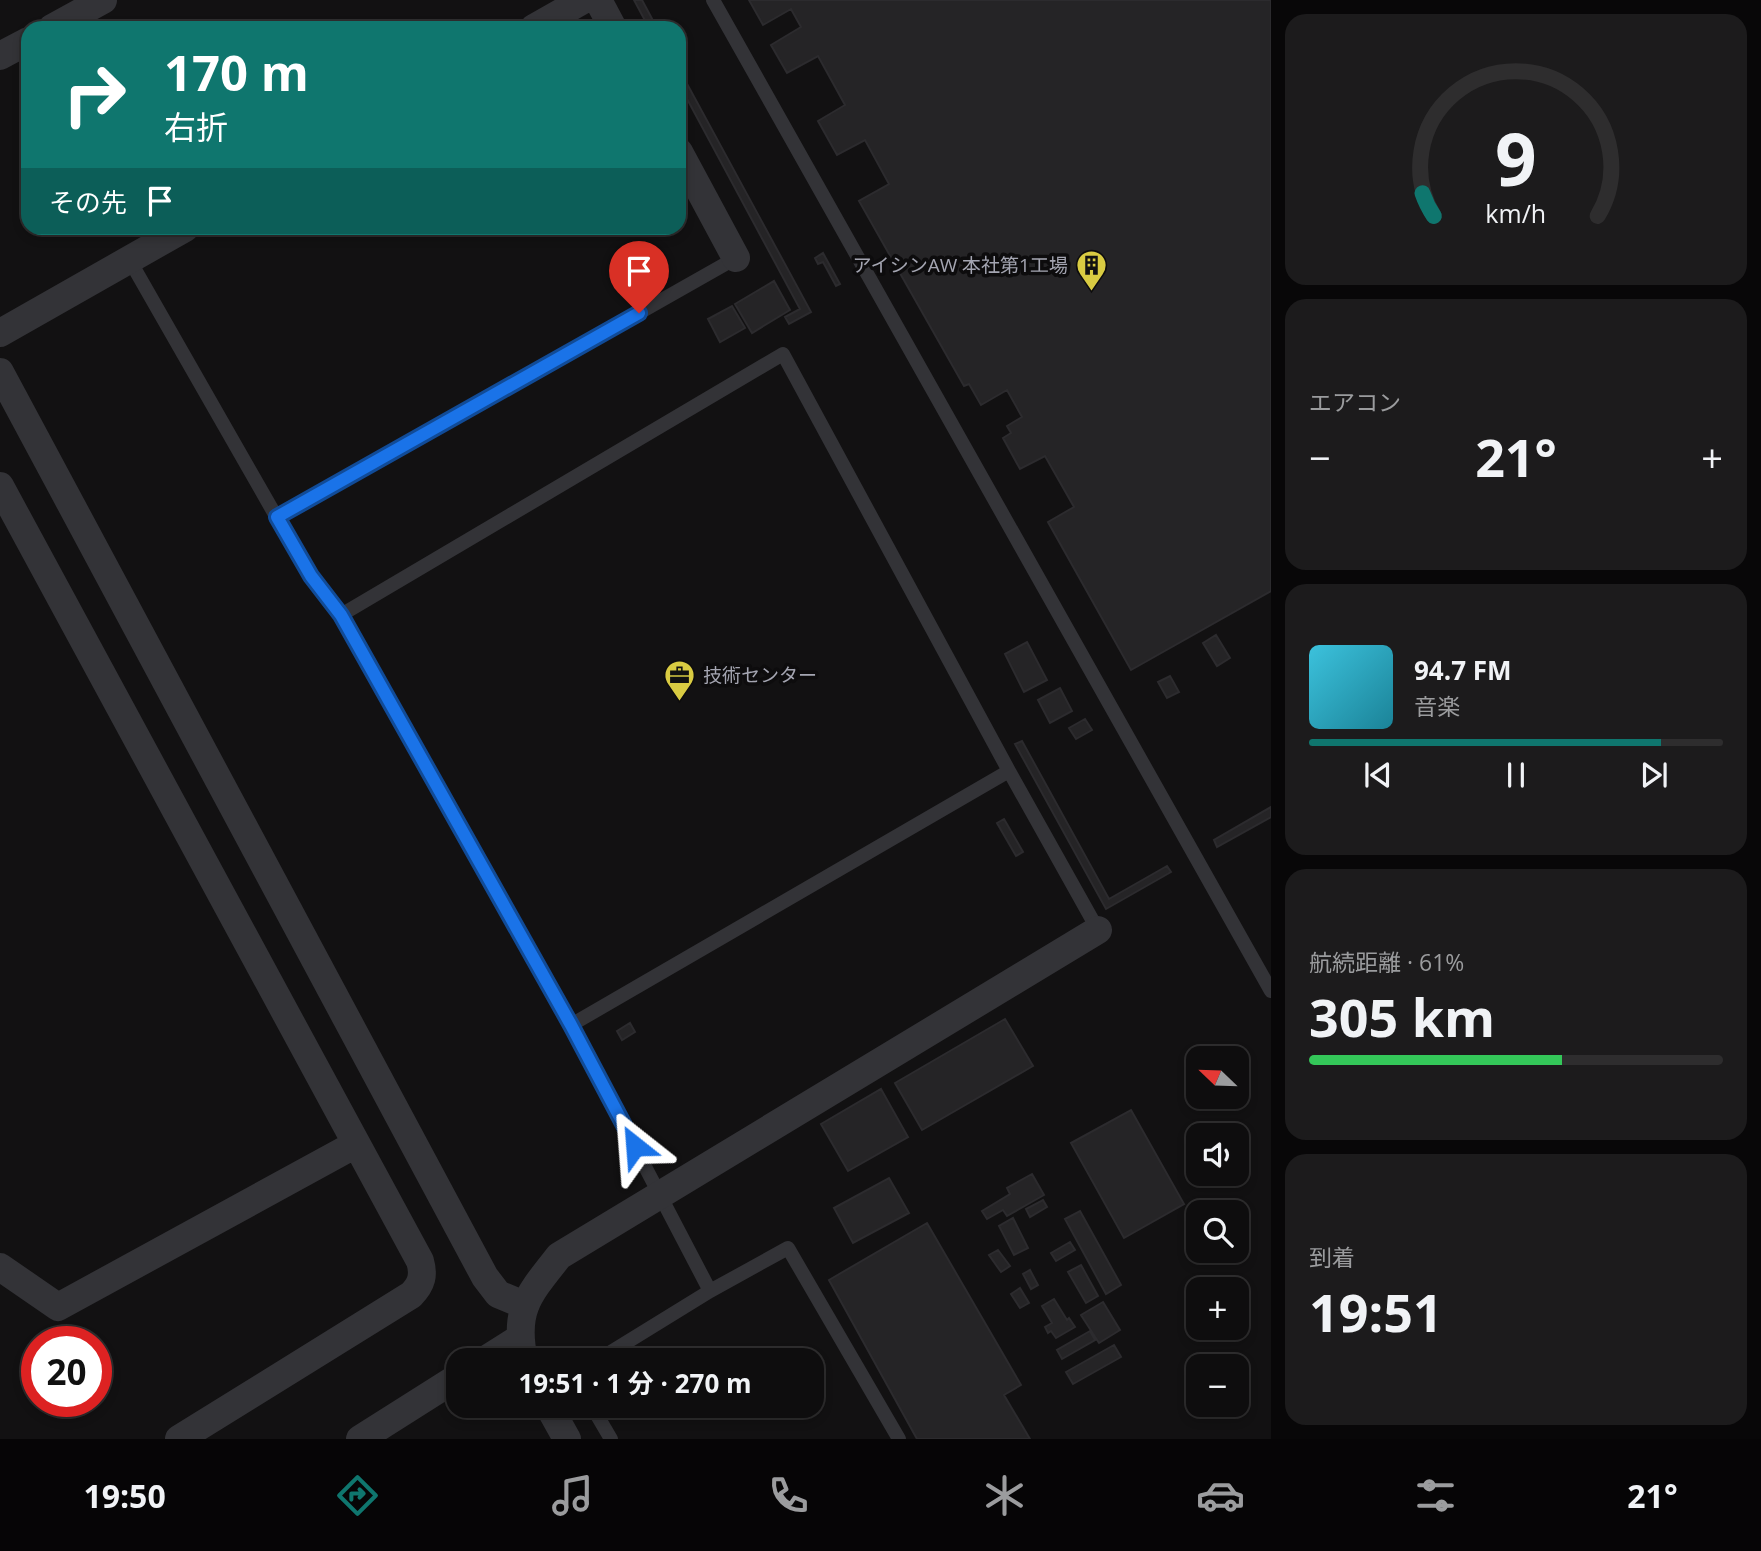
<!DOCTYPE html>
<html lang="ja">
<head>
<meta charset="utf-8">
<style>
	:root { --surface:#0e0d0e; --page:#1c1b1c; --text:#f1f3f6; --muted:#9b9c9e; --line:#2e2d2e; --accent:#0f766e }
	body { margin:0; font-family:"Open Sans","Noto Sans JP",sans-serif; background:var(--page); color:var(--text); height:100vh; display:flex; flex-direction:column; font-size:26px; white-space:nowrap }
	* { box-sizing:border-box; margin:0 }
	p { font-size:23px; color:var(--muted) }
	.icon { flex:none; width:38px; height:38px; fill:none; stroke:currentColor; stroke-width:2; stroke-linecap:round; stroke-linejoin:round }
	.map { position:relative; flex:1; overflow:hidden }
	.drawer { display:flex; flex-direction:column; gap:14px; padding:14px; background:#080708; width:490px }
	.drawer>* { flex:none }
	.guide { position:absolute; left:21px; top:21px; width:665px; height:214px; border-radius:21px; box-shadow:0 4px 10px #0003,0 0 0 2px var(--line); background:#0f766e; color:#fff; overflow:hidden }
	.needle { width:46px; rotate:293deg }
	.fabs { position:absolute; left:1186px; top:1046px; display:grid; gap:14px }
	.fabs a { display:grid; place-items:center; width:63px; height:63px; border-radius:14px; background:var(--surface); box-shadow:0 4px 10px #0003,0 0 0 2px var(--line); font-size:35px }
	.speed { position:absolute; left:21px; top:1326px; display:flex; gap:14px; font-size:35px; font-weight:700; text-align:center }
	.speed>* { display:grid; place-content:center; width:91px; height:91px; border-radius:50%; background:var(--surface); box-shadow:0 4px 10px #0003,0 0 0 2px var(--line); line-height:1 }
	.speed .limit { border:10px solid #d22; background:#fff; color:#111 }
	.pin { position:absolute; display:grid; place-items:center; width:60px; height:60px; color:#fff; margin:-72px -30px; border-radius:50% 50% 50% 0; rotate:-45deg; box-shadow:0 0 7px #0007 }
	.pin .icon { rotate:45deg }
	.me { position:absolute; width:77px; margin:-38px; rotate:332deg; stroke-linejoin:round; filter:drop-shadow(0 0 5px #0008) }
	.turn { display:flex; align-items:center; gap:24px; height:147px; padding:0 28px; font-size:32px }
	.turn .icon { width:91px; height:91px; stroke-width:2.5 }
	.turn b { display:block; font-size:49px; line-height:60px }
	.then { display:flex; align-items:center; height:66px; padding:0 28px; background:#0003; gap:14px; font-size:26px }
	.big { font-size:52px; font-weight:700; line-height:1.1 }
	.drawer .widget { flex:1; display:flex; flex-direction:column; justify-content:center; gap:10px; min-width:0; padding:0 24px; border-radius:21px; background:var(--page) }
	.drawer .dial { align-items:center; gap:0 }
	.dial svg { height:182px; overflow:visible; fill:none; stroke:var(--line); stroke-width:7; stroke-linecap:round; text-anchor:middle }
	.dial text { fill:var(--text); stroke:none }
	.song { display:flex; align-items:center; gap:21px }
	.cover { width:84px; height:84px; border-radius:10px; background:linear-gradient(135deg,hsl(190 70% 55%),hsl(190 70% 35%)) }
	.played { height:7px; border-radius:4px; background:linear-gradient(90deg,var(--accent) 85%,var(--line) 85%) }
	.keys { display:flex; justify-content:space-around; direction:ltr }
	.heat { display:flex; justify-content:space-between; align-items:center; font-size:38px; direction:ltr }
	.charge { height:10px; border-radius:5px; background:linear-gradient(90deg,#34c759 61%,var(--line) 0) }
	.trip { position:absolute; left:446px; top:1348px; width:378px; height:70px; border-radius:21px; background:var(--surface); box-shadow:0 4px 10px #0003,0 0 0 2px var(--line); font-weight:700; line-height:70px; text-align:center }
	.tab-bar { display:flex; height:112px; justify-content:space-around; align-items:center; background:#060506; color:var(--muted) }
	.tab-bar .icon { width:49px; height:49px }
	.tab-bar .selected { color:var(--accent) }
	.tab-bar b { font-size:32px; color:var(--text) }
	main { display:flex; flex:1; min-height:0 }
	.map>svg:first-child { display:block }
</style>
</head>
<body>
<main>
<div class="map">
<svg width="1271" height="1439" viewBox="0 0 1271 1439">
	<rect width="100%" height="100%" fill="#121112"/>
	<path fill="#252426" stroke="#2c2b2e" stroke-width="2" d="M634,0H642L657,28H649Z
		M749,0H1271V591L1131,670L1048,522L1074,507L1045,456L1020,469L1003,438L1011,433L1007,426L1022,417L1007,390L981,405L969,384L964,386L859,201L889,184L865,140L837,155L818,121L845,105L818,56L787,73L771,45L801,27L791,9L763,25Z
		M679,69L811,312L789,324L785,317L800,309L679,84Z
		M823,253L840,284L836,286L823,262L818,264L815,258Z
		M774,281L790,310L752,333L735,304Z
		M732,306L745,328L720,342L708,319Z
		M1216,635L1230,658L1217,666L1203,643Z
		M1027,642L1047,680L1024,692L1005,654Z
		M1170,676L1179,692L1167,698L1158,682Z
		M1060,688L1072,711L1050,723L1038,700Z
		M1085,719L1092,730L1076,739L1069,728Z
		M1022,741L1109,899L1167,866L1171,872L1106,909L1015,744Z
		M1271,807V817L1217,847L1214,840Z
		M1004,819L1023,852L1016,856L997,823Z
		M1005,1019L1033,1066L922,1130L895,1083Z
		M630,1023L635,1032L622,1040L617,1031Z
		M881,1089L908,1137L848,1171L821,1124Z
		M1131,1110L1184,1204L1124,1238L1071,1143Z
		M1032,1174L1044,1195L1007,1216L1003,1210L987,1219L982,1211L1010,1194L1007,1188Z
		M889,1178L909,1213L853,1243L834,1208Z
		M1043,1200L1047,1207L1030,1217L1026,1209Z
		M1080,1211L1121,1285L1106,1294L1065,1219Z
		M1013,1218L1028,1248L1014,1255L999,1226Z
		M927,1223L1021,1385L1004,1395L1030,1439H917L829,1280Z
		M1070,1242L1075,1250L1056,1261L1051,1253Z
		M998,1250L1010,1266L1001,1272L989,1255Z
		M1081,1265L1098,1296L1086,1303L1068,1272Z
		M1030,1270L1038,1285L1031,1289L1023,1274Z
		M1020,1288L1029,1303L1020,1308L1011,1294Z
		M1054,1299L1067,1320L1069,1318L1075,1327L1056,1338L1051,1331L1048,1333L1045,1327L1052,1323L1042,1306Z
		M1103,1302L1120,1330L1099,1343L1081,1315Z
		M1090,1331L1095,1340L1062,1359L1057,1350Z
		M1114,1345L1121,1357L1073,1384L1066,1372Z"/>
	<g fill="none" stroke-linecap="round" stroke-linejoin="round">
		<path stroke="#333337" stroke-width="14" d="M713,0L1271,991
			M129,259L277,518L736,258
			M277,518L311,576L341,615
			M571,1025L1009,771
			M710,1291L571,1025L341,615L783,354L1009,771L1098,930
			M598,1360L710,1291L788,1248L899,1439
			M591,1405L611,1439"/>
		<path stroke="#333337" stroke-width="28" d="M598,0L613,28
			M52,28L103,0
			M534,28L583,0
			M0,56L28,41
			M679,152L736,258
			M0,333L185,228
			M0,372L485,1277L498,1294L524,1305
			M0,486L420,1261C424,1275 422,1284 411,1295L179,1439
			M0,1267L58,1307L356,1144
			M485,1360L520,1338
			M524,1360C513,1310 529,1294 559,1256L1098,930
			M548,1405L567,1439
			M360,1439L458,1377"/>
	</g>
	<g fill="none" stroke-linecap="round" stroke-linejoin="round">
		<defs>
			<path id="route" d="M635,1146L571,1025L341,615L311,576L277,517L639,313"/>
		</defs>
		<use href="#route" stroke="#114b97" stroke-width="18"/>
		<use href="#route" stroke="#1a73e8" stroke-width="12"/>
	</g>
	<defs>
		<symbol id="building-pin" viewBox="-11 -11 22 30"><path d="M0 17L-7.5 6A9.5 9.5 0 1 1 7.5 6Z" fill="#d9cb42" stroke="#0d0c0d"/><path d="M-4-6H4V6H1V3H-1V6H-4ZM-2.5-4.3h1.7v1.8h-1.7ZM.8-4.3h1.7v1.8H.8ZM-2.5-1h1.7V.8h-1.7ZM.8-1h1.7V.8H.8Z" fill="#111"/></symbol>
		<symbol id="office-pin" viewBox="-11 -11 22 30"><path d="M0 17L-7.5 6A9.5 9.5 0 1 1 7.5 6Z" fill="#d9cb42" stroke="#0d0c0d"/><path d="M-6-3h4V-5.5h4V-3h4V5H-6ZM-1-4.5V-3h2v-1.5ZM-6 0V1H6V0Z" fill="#111"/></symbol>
	</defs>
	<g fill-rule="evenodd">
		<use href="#building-pin" x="1074" y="248" width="35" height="47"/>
		<use href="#office-pin" x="662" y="658" width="35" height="47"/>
	</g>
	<g text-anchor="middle" stroke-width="7" stroke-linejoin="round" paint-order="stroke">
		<g font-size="19" fill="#a4a5b1" stroke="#0d0c0d" text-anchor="end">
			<text x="1068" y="272">アイシンAW 本社第1工場</text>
			<text x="703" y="682" text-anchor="start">技術センター</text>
		</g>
	</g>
</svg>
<div class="fabs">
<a><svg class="needle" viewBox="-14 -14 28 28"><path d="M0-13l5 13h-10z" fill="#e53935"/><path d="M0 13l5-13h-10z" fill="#9b9c9e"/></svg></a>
<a><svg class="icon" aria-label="sound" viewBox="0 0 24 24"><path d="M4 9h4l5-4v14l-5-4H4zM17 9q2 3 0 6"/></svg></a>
<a><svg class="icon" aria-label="search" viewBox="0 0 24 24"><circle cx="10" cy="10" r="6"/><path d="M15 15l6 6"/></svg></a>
<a>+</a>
<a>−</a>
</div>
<div class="speed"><div class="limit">20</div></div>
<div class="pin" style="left:639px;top:313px;background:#d93025"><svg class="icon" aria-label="arrive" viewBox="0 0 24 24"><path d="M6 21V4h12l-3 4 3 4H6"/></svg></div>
<svg class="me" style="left:635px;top:1146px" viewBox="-20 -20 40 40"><path d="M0-17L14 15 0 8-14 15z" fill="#1a73e8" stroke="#fff" stroke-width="4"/></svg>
<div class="trip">19:51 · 1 分 · 270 m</div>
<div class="guide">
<div class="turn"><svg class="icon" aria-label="right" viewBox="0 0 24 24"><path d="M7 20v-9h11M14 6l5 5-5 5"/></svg><div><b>170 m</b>右折</div></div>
<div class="then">その先<svg class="icon" aria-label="arrive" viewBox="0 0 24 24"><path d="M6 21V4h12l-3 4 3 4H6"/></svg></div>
</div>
</div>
<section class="drawer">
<div class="widget dial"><svg viewBox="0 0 100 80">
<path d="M14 69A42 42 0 1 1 86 69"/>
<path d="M14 69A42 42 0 0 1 9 59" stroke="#0f766e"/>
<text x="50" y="56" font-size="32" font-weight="700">9</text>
<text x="50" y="72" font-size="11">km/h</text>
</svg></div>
<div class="widget"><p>エアコン</p>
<div class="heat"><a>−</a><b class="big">21°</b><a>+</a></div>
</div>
<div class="widget">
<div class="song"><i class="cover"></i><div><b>94.7 FM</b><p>音楽</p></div></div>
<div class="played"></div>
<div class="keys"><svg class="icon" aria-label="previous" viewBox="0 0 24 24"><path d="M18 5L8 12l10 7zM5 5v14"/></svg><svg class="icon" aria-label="pause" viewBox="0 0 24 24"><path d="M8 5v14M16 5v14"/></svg><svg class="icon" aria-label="next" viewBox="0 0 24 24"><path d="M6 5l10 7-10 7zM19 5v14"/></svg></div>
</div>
<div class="widget"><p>航続距離 · 61%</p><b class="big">305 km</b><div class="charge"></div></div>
<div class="widget"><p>到着</p><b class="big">19:51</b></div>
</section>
</main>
<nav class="tab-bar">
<b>19:50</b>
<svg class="icon selected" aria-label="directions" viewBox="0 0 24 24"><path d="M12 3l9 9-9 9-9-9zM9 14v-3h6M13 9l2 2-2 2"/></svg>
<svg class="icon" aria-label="music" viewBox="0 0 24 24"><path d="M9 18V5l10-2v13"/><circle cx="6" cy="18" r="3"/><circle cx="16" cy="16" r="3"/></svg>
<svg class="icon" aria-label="phone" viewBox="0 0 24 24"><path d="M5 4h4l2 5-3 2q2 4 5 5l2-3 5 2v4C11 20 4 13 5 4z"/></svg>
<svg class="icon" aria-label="climate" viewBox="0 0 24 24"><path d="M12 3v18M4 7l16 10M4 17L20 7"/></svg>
<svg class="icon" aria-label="car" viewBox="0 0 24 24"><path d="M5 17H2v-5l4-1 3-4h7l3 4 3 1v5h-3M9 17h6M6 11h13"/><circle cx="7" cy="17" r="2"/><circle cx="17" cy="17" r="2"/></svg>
<svg class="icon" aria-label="filters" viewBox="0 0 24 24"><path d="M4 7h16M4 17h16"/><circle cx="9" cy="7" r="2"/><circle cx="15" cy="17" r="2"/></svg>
<b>21°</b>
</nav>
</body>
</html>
